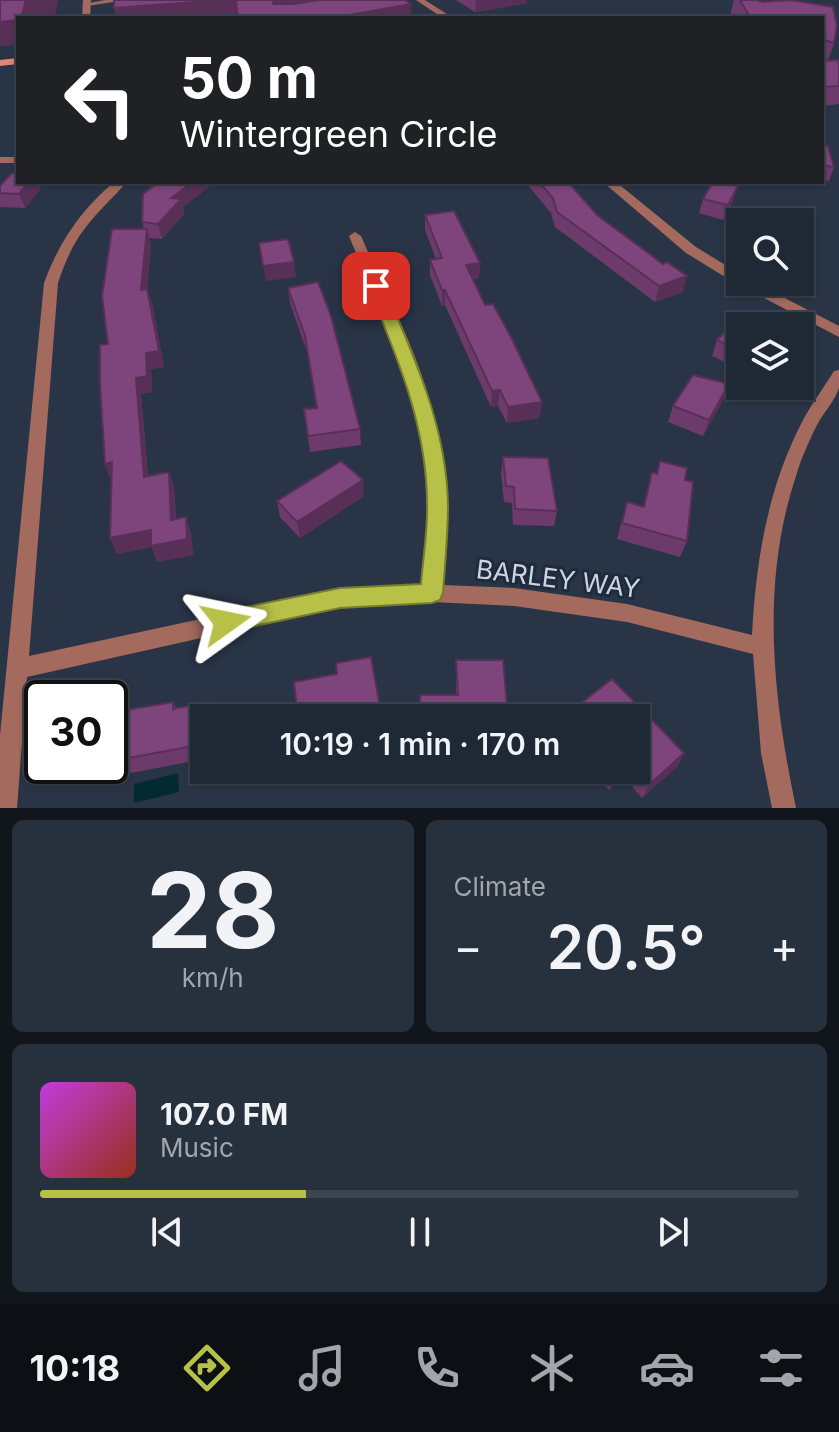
<!DOCTYPE html>
<html lang="en">
<head>
<meta charset="utf-8">
<style>
	:root { --surface:#1f2835; --page:#27303d; --text:#f1f3f6; --muted:#a1a6ad; --line:#3c4450; --accent:#b7c148 }
	body { margin:0; font-family:Inter,sans-serif; background:var(--page); color:var(--text); height:100vh; display:flex; flex-direction:column; font-size:30px; white-space:nowrap }
	* { box-sizing:border-box; margin:0 }
	p { font-size:26px; color:var(--muted) }
	.icon { flex:none; width:44px; height:44px; fill:none; stroke:currentColor; stroke-width:2; stroke-linecap:round; stroke-linejoin:round }
	.map { position:relative; height:808px; overflow:hidden }
	.details { display:flex; flex-direction:column; gap:12px; padding:12px; background:#11161d; flex:1 }
	.details>* { flex:none }
	.top-card { position:absolute; left:16px; top:16px; width:808px; height:168px; border-radius:0px; box-shadow:0 2px 6px #0004,0 0 0 2px var(--line); background:#202124; color:#fff; overflow:hidden }
	.fabs { position:absolute; left:726px; top:208px; display:grid; gap:16px }
	.fabs a { display:grid; place-items:center; width:88px; height:88px; border-radius:0px; background:var(--surface); box-shadow:0 2px 6px #0004,0 0 0 2px var(--line); font-size:40px }
	.speed { position:absolute; left:24px; top:680px; display:flex; gap:16px; font-size:40px; font-weight:700; text-align:center }
	.speed>* { display:grid; place-content:center; width:104px; height:104px; border-radius:50%; background:var(--surface); box-shadow:0 2px 6px #0004,0 0 0 2px var(--line); line-height:1 }
	.speed .limit { border:4px solid #111; border-radius:12px; background:#fff; color:#111 }
	.pin { position:absolute; display:grid; place-items:center; width:68px; height:68px; color:#fff; margin:-34px; border-radius:16px; box-shadow:0 4px 12px #0006 }
	.me { position:absolute; width:88px; margin:-44px; rotate:78deg; stroke-linejoin:round; filter:drop-shadow(0 0 6px #0008) }
	.turn { display:flex; align-items:center; gap:28px; height:168px; padding:0 32px; font-size:36px }
	.turn .icon { width:104px; height:104px; stroke-width:2.5 }
	.turn b { display:block; font-size:56px; line-height:68px }
	.big { font-size:60px; font-weight:600; line-height:1.1 }
	.details .card { flex:1; display:flex; flex-direction:column; justify-content:center; gap:12px; min-width:0; padding:0 28px; border-radius:12px; background:var(--page) }
	.details .dial { align-items:center; gap:0 }
	.dial b { font-size:104px; line-height:1 }
	.song { display:flex; align-items:center; gap:24px }
	.cover { width:96px; height:96px; border-radius:12px; background:linear-gradient(135deg,hsl(290 70% 55%),hsl(10 70% 35%)) }
	.played { height:8px; border-radius:4px; background:linear-gradient(90deg,var(--accent) 35%,var(--line) 35%) }
	.keys { display:flex; justify-content:space-around; direction:ltr }
	.heat { display:flex; justify-content:space-between; align-items:center; font-size:44px; direction:ltr }
	.details .tiles { flex:1; display:grid; gap:12px; grid-template-columns:1fr 1fr }
	.card:last-child { grid-column:span 2 }
	.trip { position:absolute; left:190px; top:704px; width:460px; height:80px; border-radius:0px; background:var(--surface); box-shadow:0 2px 6px #0004,0 0 0 2px var(--line); font-weight:600; line-height:80px; text-align:center }
	.dock { display:flex; height:128px; justify-content:space-around; align-items:center; background:#0c1015; color:var(--muted) }
	.dock .icon { width:56px; height:56px }
	.dock .current { color:var(--accent) }
	.dock b { font-size:36px; color:var(--text) }
	.map>svg:first-child { display:block }
</style>
</head>
<body>
<div class="map">
<svg width="839" height="808" viewBox="0 0 839 808">
	<rect width="100%" height="100%" fill="#293547"/>
	<path fill="#022a30" d="M178,773L179,792L134,803V784Z"/>
	<g fill="none" stroke-linecap="round" stroke-linejoin="round">
		<path fill="#a36a5d" fill-rule="evenodd" d="M105,0H126L87,6L84,4Z"/>
		<path fill="#a36a5d" fill-rule="evenodd" d="M83,0H91L90,18H82Z
			M416,0H425L453,18H443Z
			M0,157H18V163H0Z
			M114,182H127C92,220 75,231 58,283L29,656L340,589L423,585C429,526 431,465 416,408C400,348 372,293 349,236L355,232L361,236C386,294 418,351 433,413C447,470 448,527 443,585L514,588L627,604L752,635C756,561 767,491 801,424C810,406 823,389 834,371L839,370C839,375 839,383 839,388C835,401 823,413 817,425C809,441 801,459 796,476C760,584 773,698 796,808H772L761,753L753,654L627,622L514,606L432,602L340,607L27,677L17,808H0V735L44,283C59,242 81,210 114,182Z
			M603,182H616L696,247L740,274V282H754L839,326V337L735,283L686,253Z"/>
		<path fill="#e08672" fill-rule="evenodd" d="M18,58V64L0,66V60Z"/>
	</g>
	<path fill="#6c3b6b" d="M456,0H527V3L475,12Z
		M734,0H757L762,2L791,0L833,7L837,26L834,43L828,61L839,60V104L822,106V18H732L730,15Z
		M822,146L834,167L829,181L822,180Z
		M149,182H215L183,207L184,214L162,239L149,238L151,244L147,289L152,304L164,367L151,369L152,392L141,394L148,476L169,472L174,488L176,519L191,533L193,555L157,562L152,547L117,554L110,538L111,480L105,464L108,344L144,229L142,222L150,188Z
		M525,182H568L597,215L683,292L655,302L555,227L551,213Z
		M0,186L41,188L25,208L0,207Z
		M703,199L733,201L723,220L699,213Z
		M425,215L480,263L479,278L473,279L485,305L542,402L539,418L507,423L498,406L491,407L445,305L442,306L430,275V260L436,259L425,230Z
		M288,288L360,429L361,445L310,452L304,409L316,408L307,352L290,303Z
		M740,326V369L712,356L717,340Z
		M729,384L723,400L703,436L668,422L673,406Z
		M503,457L557,511L554,526L513,525L512,503L504,502L501,473Z
		M660,461L685,480L687,541L680,557L617,539L627,502L643,507L652,472L656,473Z
		M364,496L300,538L280,517L277,501Z
		M456,660L508,718L456,695Z
		M612,679L684,753L677,767L642,798L624,777L609,790L592,770H636V718H576L580,704Z
		M173,702L176,708L208,702L214,718H204V759L131,773L123,759Z"/>
	<path fill="#583057" d="M26,0H58L55,16L21,18Z
		M222,0H236L238,15L206,18H116L114,8Z
		M274,0H361L276,18L273,4Z
		M476,0H527V3L475,12Z
		M411,4V18H332Z
		M18,20V45L0,46V22Z
		M29,182H39L41,188L25,208L19,194Z
		M193,182H215L183,207L184,214L162,239L158,224L171,198Z
		M738,186L733,201L723,220L728,205Z
		M147,229L151,244L145,306L141,290Z
		M294,262L296,277L266,281L263,266Z
		M480,263L479,278L465,280L466,265Z
		M687,276L683,292L655,302L659,286Z
		M147,289L152,304L164,367L151,369L152,392L141,394L149,493L144,477L136,378L146,353Z
		M442,290H445V305L442,306Z
		M729,384L723,400L703,436L709,420Z
		M500,390L498,406L491,407L492,391Z
		M542,402L539,418L507,423L508,407Z
		M112,462L111,480L105,464Z
		M169,472L174,488L176,536L171,520Z
		M363,480L364,496L300,538L297,522Z
		M186,517L191,533L193,555L157,562L152,547L117,554L110,538L151,530Z
		M208,702L214,716V718H208Z
		M684,753L677,767L642,798L649,785Z
		M623,770H627L624,777L609,790L615,777Z"/>
	<path fill="#7e457c" stroke="#583057" stroke-width="2" d="M0,0H26L21,18H18V20L0,22Z
		M114,0H222L114,8Z
		M236,0H274L273,4H294L319,0H405L411,4L332,18H238Z
		M740,0H757L762,2L791,0L833,7L837,26L834,43L822,39V18H752L750,17Z
		M839,60V86L822,87V61Z
		M822,146H828L834,167L822,165Z
		M12,173H18V182H29L19,194L0,193V186Z
		M148,182H193L171,198L181,199L158,224L142,222L143,194L156,184Z
		M539,182H568L597,215L663,264L667,262L687,276L659,286L557,212L553,198Z
		M713,182H720L738,186L728,205L703,199Z
		M454,211L480,263L466,265L485,305L493,304L511,337L542,402L508,407L500,390L492,391L445,290H442L430,260L442,258L425,215Z
		M112,229H147L141,290L147,289L159,351L146,353L147,376L136,378L144,477L169,472L171,520L186,517L187,539L151,546V530L110,538L112,462L105,464L100,385V345L108,344L102,296Z
		M288,239L294,262L263,266L259,243Z
		M318,282L331,316L360,429L308,436L304,409L317,408L305,336L288,288Z
		M741,315L766,326H740V351L717,340Z
		M693,375L729,384L709,420L673,406Z
		M503,457L548,458L557,511L515,509L514,487L506,486Z
		M341,461L363,480L297,522L277,501Z
		M660,461L687,468L685,480L693,482L687,541L622,523L627,502L644,507L652,472L657,474Z
		M371,657L382,718H298L294,682L337,674L336,663Z
		M456,660H503L508,718H420V695H458Z
		M612,679L684,753L649,785L635,770H636V718H577L586,711L580,704Z
		M173,702V709L208,702V718H204V744L123,759L126,710Z
		M609,770H623L615,777Z"/>
	<path fill="#b7c148" stroke="#777d2f" stroke-width="2" d="M376,282L384,286C414,357 447,427 448,506C448,535 445,564 443,593L440,600L432,603L340,608L226,632L218,629L214,622L218,614L226,611L340,588L421,584C423,557 428,530 427,504C427,426 397,357 368,286Z"/>
	<g text-anchor="middle" stroke-width="6" stroke-linejoin="round" paint-order="stroke">
		<g font-size="26" fill="#ccd5e0" stroke="#1f2b3c">
			<text transform="translate(558 579) rotate(7)" y="9">BARLEY WAY</text>
		</g>
	</g>
</svg>
<div class="fabs">
<a><svg class="icon" aria-label="search" viewBox="0 0 24 24"><circle cx="10" cy="10" r="6"/><path d="M15 15l6 6"/></svg></a>
<a><svg class="icon" aria-label="layers" viewBox="0 0 24 24"><path d="M12 4l9 5-9 5-9-5zM3 14l9 5 9-5"/></svg></a>
</div>
<div class="speed"><div class="limit">30</div></div>
<div class="pin" style="left:376px;top:286px;background:#d93025"><svg class="icon" aria-label="arrive" viewBox="0 0 24 24"><path d="M6 21V4h12l-3 4 3 4H6"/></svg></div>
<svg class="me" style="left:226px;top:622px" viewBox="-20 -20 40 40"><path d="M0-17L14 15 0 8-14 15z" fill="#b7c148" stroke="#fff" stroke-width="4"/></svg>
<div class="trip">10:19 · 1 min · 170 m</div>
<div class="top-card">
<div class="turn"><svg class="icon" aria-label="left" viewBox="0 0 24 24"><path d="M17 20v-9H6M10 6l-5 5 5 5"/></svg><div><b>50 m</b>Wintergreen Circle</div></div>
</div>
</div>
<section class="details">
<div class="tiles">
<div class="card dial"><b>28</b><p>km/h</p></div>
<div class="card"><p>Climate</p>
<div class="heat"><a>−</a><b class="big">20.5°</b><a>+</a></div>
</div>
<div class="card">
<div class="song"><i class="cover"></i><div><b>107.0 FM</b><p>Music</p></div></div>
<div class="played"></div>
<div class="keys"><svg class="icon" aria-label="previous" viewBox="0 0 24 24"><path d="M18 5L8 12l10 7zM5 5v14"/></svg><svg class="icon" aria-label="pause" viewBox="0 0 24 24"><path d="M8 5v14M16 5v14"/></svg><svg class="icon" aria-label="next" viewBox="0 0 24 24"><path d="M6 5l10 7-10 7zM19 5v14"/></svg></div>
</div>
</div>
</section>
<nav class="dock">
<b>10:18</b>
<svg class="icon current" aria-label="directions" viewBox="0 0 24 24"><path d="M12 3l9 9-9 9-9-9zM9 14v-3h6M13 9l2 2-2 2"/></svg>
<svg class="icon" aria-label="music" viewBox="0 0 24 24"><path d="M9 18V5l10-2v13"/><circle cx="6" cy="18" r="3"/><circle cx="16" cy="16" r="3"/></svg>
<svg class="icon" aria-label="phone" viewBox="0 0 24 24"><path d="M5 4h4l2 5-3 2q2 4 5 5l2-3 5 2v4C11 20 4 13 5 4z"/></svg>
<svg class="icon" aria-label="climate" viewBox="0 0 24 24"><path d="M12 3v18M4 7l16 10M4 17L20 7"/></svg>
<svg class="icon" aria-label="car" viewBox="0 0 24 24"><path d="M5 17H2v-5l4-1 3-4h7l3 4 3 1v5h-3M9 17h6M6 11h13"/><circle cx="7" cy="17" r="2"/><circle cx="17" cy="17" r="2"/></svg>
<svg class="icon" aria-label="filters" viewBox="0 0 24 24"><path d="M4 7h16M4 17h16"/><circle cx="9" cy="7" r="2"/><circle cx="15" cy="17" r="2"/></svg>
</nav>
</body>
</html>
